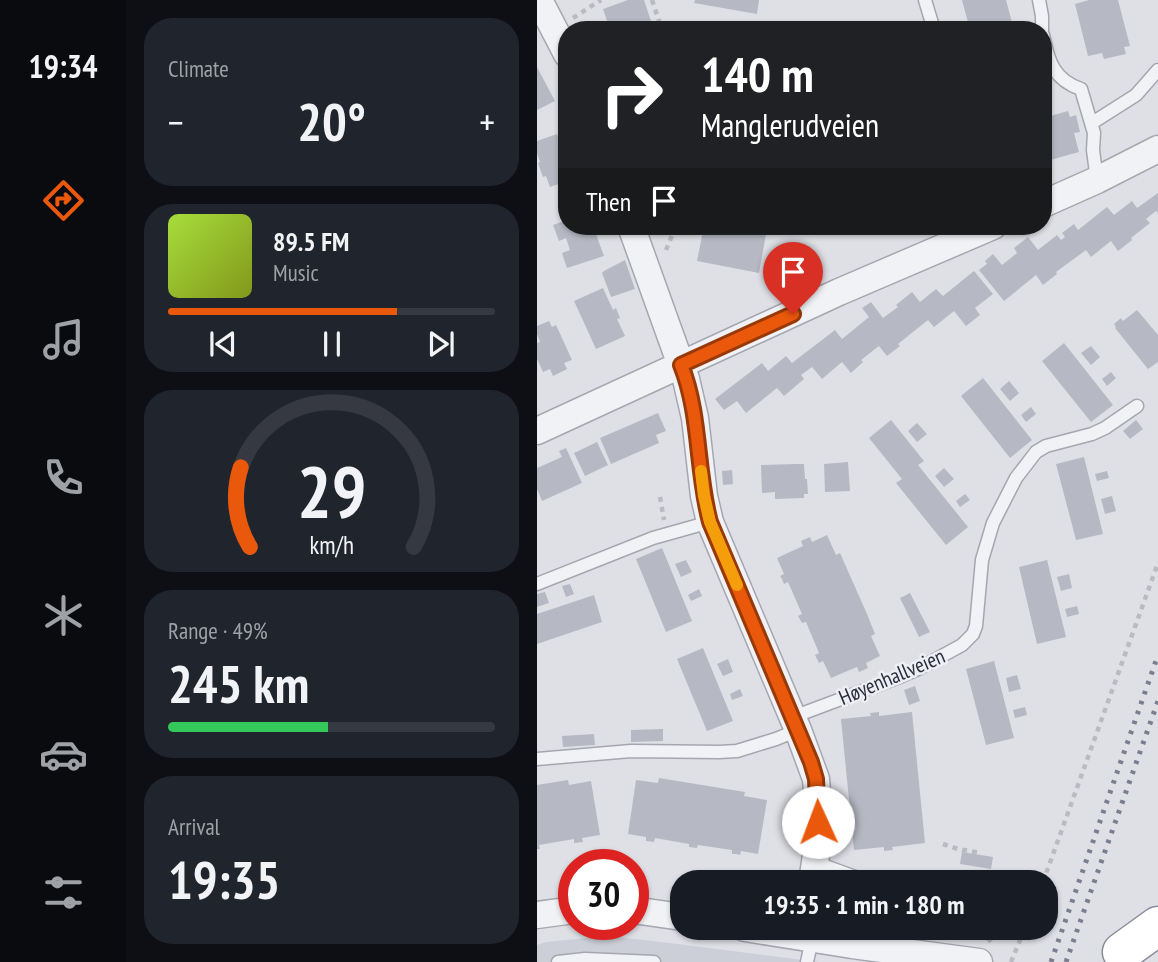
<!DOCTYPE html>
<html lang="en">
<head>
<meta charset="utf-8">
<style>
	:root { --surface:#171b24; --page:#20242c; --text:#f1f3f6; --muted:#9ea1a6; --line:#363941; --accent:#ea580c }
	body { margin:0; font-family:"PT Sans Narrow",sans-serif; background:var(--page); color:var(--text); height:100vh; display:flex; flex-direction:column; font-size:26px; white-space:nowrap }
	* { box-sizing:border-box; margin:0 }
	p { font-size:23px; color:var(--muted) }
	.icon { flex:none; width:38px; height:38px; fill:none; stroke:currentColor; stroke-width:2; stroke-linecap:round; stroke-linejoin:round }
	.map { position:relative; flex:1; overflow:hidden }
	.panel { display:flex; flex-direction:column; gap:18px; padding:18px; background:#0d0f14; width:411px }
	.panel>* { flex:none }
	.guide { position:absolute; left:21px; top:21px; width:494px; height:214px; border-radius:28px; box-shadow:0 2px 5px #0004; background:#202124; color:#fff; overflow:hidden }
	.speed { position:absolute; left:21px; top:849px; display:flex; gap:14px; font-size:35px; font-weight:700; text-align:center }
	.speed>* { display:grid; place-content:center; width:91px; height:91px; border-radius:50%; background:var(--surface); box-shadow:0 2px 5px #0004; line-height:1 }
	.speed .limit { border:10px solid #d22; background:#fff; color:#111 }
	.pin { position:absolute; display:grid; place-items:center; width:60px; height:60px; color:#fff; margin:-72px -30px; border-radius:50% 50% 50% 0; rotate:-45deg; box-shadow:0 0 7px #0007 }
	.pin .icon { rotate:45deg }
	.me { position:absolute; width:77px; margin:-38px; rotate:358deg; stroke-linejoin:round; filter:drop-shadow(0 0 5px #0008) }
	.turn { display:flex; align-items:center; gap:24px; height:147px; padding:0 28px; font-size:32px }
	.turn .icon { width:91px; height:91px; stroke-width:2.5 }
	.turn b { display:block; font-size:49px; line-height:60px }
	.then { display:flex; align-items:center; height:66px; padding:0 28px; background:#0003; gap:14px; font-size:26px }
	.big { font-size:52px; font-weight:700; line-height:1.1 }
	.panel .card { flex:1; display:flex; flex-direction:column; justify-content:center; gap:10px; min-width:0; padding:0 24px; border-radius:28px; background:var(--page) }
	.panel .dial { align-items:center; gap:0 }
	.dial svg { height:182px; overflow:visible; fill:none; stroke:var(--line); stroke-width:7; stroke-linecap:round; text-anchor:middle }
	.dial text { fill:var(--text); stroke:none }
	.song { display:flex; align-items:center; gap:21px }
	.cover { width:84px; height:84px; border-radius:10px; background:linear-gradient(135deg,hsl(80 70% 55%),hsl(70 70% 35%)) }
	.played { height:7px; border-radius:4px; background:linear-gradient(90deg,var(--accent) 70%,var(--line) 70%) }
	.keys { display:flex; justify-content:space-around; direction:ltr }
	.heat { display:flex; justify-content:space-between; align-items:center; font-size:38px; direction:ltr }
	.charge { height:10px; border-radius:5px; background:linear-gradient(90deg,#34c759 49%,var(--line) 0) }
	.trip { position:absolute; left:133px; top:870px; width:388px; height:70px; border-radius:28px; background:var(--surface); box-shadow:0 2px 5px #0004; font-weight:700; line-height:70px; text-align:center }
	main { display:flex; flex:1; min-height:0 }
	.tab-bar { display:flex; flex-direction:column; width:126px; justify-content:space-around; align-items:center; background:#090b0e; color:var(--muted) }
	.tab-bar .icon { width:49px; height:49px }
	.tab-bar .active { color:var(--accent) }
	.tab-bar b { font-size:32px; color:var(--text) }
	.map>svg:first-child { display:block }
</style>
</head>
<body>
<main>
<nav class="tab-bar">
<b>19:34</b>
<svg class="icon active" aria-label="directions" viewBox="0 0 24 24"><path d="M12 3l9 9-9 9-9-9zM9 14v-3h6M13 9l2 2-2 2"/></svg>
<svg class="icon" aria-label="music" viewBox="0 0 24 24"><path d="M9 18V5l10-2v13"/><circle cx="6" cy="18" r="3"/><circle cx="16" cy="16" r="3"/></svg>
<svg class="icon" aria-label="phone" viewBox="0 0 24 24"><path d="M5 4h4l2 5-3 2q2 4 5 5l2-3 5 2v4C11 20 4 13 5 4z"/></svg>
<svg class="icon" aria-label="climate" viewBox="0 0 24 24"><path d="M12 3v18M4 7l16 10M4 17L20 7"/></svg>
<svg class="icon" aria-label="car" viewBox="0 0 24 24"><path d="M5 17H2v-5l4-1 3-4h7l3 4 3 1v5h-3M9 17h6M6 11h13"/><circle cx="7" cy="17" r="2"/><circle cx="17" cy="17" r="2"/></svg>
<svg class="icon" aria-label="filters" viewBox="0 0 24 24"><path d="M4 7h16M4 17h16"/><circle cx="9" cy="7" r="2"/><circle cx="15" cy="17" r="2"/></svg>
</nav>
<section class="panel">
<div class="card"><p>Climate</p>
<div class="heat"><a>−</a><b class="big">20°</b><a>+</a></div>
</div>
<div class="card">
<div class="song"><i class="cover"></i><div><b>89.5 FM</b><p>Music</p></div></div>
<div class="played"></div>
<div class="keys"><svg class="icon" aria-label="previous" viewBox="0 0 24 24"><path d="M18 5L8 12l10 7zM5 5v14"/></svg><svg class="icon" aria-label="pause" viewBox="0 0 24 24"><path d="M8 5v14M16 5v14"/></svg><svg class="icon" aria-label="next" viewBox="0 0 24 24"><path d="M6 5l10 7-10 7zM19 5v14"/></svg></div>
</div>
<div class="card dial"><svg viewBox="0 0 100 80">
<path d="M14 69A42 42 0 1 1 86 69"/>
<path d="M14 69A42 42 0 0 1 10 34" stroke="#ea580c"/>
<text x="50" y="56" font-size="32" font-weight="700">29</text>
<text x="50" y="72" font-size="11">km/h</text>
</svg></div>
<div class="card"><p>Range · 49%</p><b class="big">245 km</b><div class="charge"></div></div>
<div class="card"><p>Arrival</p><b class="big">19:35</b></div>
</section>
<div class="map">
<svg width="621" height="962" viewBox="0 0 621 962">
	<rect width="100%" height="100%" fill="#dfe0e6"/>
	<path fill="#cdcfd8" d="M70,936L133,943L282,962H0V945L9,942Z"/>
	<path fill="#b6b9c3" d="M91,0H107L117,30H73L66,9Z
		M158,0H222L220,14L157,3Z
		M425,0H469L477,30H433Z
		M552,0H581L593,46L587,47L589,54L567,59L565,53L551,56L538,4Z
		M0,67L18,101L0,110Z
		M531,111L533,117L539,115L543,132L537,133L542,152L506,162V118Z
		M20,134L27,154L30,153V181L13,187L9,176L6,177L1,163L3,162L0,153V141Z
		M621,193V213L619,211L609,219L613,223L594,238L595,240L581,251L574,241L554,257L549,250L519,272L520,274L506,285L499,275L467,301L442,270L450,264L448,261L456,254L465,265L480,253L477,248L491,237L501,250L520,235L524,240L528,237L525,233L537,224L541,230L570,207L577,215L595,201L600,208Z
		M30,220V226H56L67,256L30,268L25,253L33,250L29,238L22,241L16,225Z
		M167,226H186L229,234L222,273L160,261Z
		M286,226H313L312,232L286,227Z
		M88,260L98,289L74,297L65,273L67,271Z
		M437,271L456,294L438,308L443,315L429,326L417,311L397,327L391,320L361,344L363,346L350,356L342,346L324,360L326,362L314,373L305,362L285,379L275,367L264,375L267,379L247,396L240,388L209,413L200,401L187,410L178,399L225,363L231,371L249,356L255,363L298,330L305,339L332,317L325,308L334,302L346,318L361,307L359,305L375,292L383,302L399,289L406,296Z
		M66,288L76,310L79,308L83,318L80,319L88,336L59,349L37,301Z
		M600,310L621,335V362L611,369L578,328L579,327L577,324L584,318L586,321Z
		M12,321L15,327L19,325L35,360L27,363L30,369L16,376L13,369L6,372L0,359V343L3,342L0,334V326Z
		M527,343L576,405L554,422L505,361Z
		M554,346L563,357L554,365L544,353Z
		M574,372L579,378L570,386L565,379Z
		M446,378L495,440L473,458L424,396Z
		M472,381L482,393L473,401L463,389Z
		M494,407L499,414L489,422L484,415Z
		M121,413L129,431L119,435L122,443L74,464L63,438Z
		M354,420L387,461L381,465L431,527L409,545L359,483L365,479L332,438Z
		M599,420L606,429L593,439L586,431Z
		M380,423L390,434L380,442L371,431Z
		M60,442L71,465L48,476L37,453Z
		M29,448L45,483L5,501L0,489V468L25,457L22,451Z
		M547,457L566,534L539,540L519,464Z
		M311,462L313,491L288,492L287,464Z
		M259,464H267L268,479H270L271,494H267V498L238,499V492L225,493L224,465Z
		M407,468L417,479L407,487L398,476Z
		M195,470L196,484L186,485L185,471Z
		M570,471L572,478L560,481L558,474Z
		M428,494L433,500L423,507L419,501Z
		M575,496L579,511L568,514L564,499Z
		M290,535L299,555L303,553L330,614L338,634L334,636L343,656L329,663L331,668L322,672L320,667L294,678L286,661L282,663L278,655L282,653L269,622L265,623L261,616L265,614L251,582L247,584L245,579L243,576L247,574L240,558L266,546L264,541L273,537L275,542Z
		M125,548L155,621L129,632L99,559Z
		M149,560L155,572L144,577L138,564Z
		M510,560L529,637L500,644L482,567Z
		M532,574L535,588L524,591L520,577Z
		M33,584L37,594L29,597L25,586Z
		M162,589L165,596L154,601L151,595Z
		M8,592L12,603L0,607V594Z
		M373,593L393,632L382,637L363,598Z
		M57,595L65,622L0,644V614Z
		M540,606L542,614L530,617L528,609Z
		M166,648L196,721L170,731L140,659Z
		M191,659L196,672L186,676L180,664Z
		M457,661L477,738L449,745L429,669Z
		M480,675L484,689L472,692L469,678Z
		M378,686L383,701L372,705L367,690Z
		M203,689L206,696L195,700L193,694Z
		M488,707L490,715L478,718L476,710Z
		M342,712V716L375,712L388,843L355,847L356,850L347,851V847L317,850L304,719L334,716L333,713Z
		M126,729V741L94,742V730Z
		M57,734L58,745L26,747L25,736Z
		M122,778L208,792L207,796L230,800L221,854L204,851L203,855L199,854H195V850L161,845L160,848L152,847V844L118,838L117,842L109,841V837L91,834L99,780L121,783Z
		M31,780L32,785L54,781L63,835L45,838L46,842L37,843V839L2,845L3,849H0V785Z
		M425,852L456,857L454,869L423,864Z"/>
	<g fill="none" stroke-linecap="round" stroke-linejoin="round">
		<defs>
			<path id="service" d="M388,0L397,30
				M502,0L505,16V30
				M506,35C511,61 517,80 544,89L557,133L556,150L560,180
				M555,123L599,95L621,70
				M0,584L116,538L173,522
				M256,717L360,678L383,668L425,645L436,634L439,626L445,560L456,523L479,478L499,452L509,446L555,434L568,428L600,406
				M0,759L94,751L182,752L200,751L239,739L261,730
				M277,862L332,882
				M21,962L48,959L117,962
				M270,962L275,939"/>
			<path id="minor" d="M2,0L30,54
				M506,204L560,180L621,149
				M94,226L149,379L158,418L167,496L173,522L261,730L279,779L281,803V842L275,882
				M0,431L302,292L456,226
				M96,910L145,917
				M0,915L37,910
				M208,928L315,945L442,962"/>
			<path id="trunk" d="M585,952L621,926"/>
		</defs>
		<use href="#service" stroke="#a5a7b0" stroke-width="15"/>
		<use href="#minor" stroke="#a5a7b0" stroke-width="29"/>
		<use href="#trunk" stroke="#888c9b" stroke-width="41"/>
		<path stroke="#b9bbc1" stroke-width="4.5" stroke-dasharray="5 5" stroke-linecap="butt" d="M115,0L125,30
			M36,18L64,0
			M129,250L139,226
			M123,497L127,520
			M406,844L421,849L444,853
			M506,882L621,563
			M451,942L464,928
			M474,962L488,928"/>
		<use href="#service" stroke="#f1f2f5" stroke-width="12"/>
		<use href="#minor" stroke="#f1f2f5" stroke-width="26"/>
		<use href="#trunk" stroke="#fff" stroke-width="38"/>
		<path stroke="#7a7e8e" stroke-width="5" stroke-dasharray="3.5 7" stroke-linecap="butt" d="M514,962L621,655
			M529,962L621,701"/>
	</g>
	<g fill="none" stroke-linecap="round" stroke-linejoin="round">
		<defs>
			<path id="route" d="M256,314L144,365C164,415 159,470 173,522L274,762L279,779L281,822"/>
		</defs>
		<use href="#route" stroke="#983908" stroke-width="18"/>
		<use href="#route" stroke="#ea580c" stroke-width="12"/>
		<path stroke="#f59e0b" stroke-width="12" d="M164,471L167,496L173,522L200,585"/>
	</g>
	<g text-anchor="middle" stroke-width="5" stroke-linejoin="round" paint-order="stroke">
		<g font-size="21" fill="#292d3c" stroke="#eeeff4">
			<text transform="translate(355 677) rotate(-23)" y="7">Høyenhallveien</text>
		</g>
	</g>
</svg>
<div class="speed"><div class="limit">30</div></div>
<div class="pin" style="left:256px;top:314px;background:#d93025"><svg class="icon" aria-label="arrive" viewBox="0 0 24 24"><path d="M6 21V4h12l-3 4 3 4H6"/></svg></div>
<svg class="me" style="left:281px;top:822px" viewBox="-20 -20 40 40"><circle r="19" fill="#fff"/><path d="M0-13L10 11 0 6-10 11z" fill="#ea580c"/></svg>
<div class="trip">19:35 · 1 min · 180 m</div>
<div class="guide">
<div class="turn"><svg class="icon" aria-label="right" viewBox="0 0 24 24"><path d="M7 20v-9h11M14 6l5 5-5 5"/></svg><div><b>140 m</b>Manglerudveien</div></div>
<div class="then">Then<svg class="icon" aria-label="arrive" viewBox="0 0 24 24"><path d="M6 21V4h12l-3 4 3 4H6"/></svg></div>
</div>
</div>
</main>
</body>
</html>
